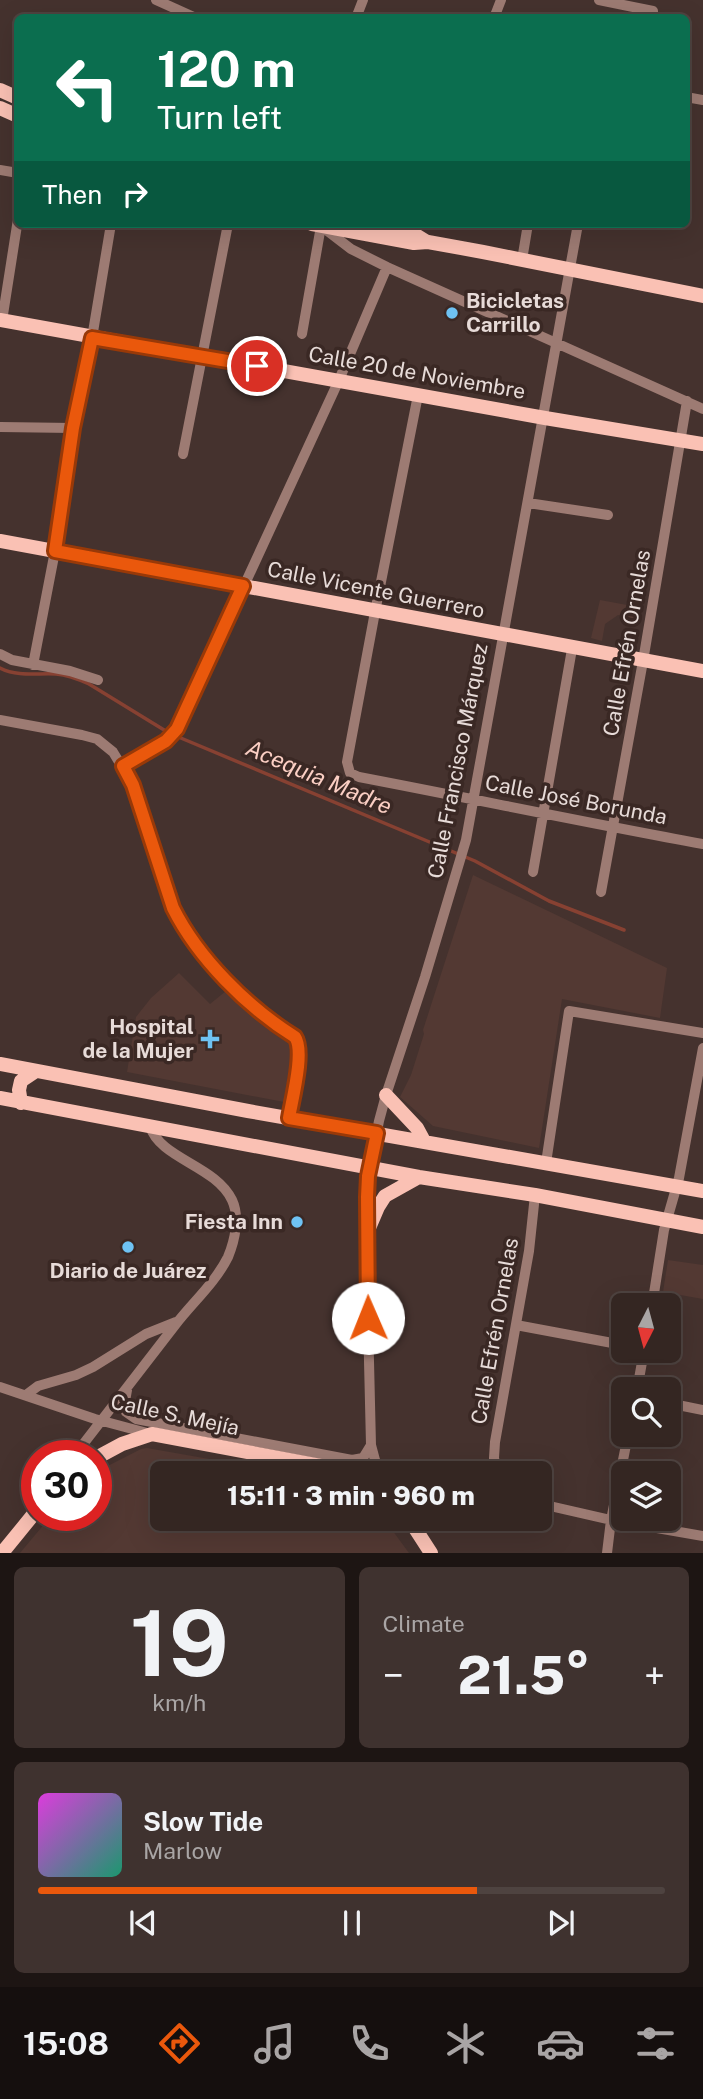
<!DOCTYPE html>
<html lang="en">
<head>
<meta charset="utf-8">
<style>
	:root { --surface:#342622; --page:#3f322f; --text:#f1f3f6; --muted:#a9a5a5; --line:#4e4340; --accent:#ea580c }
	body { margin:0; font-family:"Public Sans",sans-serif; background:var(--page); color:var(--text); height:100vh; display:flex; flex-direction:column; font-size:26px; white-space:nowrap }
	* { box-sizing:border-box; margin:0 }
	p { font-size:23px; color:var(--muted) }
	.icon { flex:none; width:38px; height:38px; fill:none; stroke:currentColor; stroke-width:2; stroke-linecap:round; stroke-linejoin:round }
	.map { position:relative; height:1553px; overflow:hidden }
	.sheet { display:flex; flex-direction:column; gap:14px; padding:14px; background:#1d1513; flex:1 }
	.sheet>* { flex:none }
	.banner { position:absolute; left:14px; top:14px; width:676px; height:214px; border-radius:10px; box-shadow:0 7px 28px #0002,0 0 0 2px var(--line); background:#0b6e4f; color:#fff; overflow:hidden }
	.needle { width:46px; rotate:186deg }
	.fabs { position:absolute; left:611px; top:1293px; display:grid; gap:14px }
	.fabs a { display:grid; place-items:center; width:70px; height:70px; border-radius:10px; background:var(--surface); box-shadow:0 7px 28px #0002,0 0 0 2px var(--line); font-size:35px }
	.speed { position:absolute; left:21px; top:1440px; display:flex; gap:14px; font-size:35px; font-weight:700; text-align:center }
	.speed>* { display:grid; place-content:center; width:91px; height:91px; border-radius:50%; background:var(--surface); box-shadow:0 7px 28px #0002,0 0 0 2px var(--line); line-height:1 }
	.speed .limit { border:10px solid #d22; background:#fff; color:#111 }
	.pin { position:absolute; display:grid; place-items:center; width:60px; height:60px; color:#fff; margin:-30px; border:4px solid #fff; border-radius:50%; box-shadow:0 2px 7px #0007 }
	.me { position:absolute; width:77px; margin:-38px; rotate:359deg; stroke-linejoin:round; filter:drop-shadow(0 0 5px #0008) }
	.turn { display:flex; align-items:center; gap:24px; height:147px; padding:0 28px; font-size:32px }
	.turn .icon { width:91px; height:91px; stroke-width:2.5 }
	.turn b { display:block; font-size:49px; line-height:60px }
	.then { display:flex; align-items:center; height:66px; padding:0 28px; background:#0003; gap:14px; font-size:26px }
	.big { font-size:52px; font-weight:800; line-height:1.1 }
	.sheet .widget { flex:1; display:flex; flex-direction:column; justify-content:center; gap:10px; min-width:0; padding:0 24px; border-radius:10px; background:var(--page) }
	.sheet .dial { align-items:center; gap:0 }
	.dial b { font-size:91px; line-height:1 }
	.song { display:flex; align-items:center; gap:21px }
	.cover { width:84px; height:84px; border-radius:10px; background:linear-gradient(135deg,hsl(300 70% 55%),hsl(160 70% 35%)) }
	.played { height:7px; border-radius:4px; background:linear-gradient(90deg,var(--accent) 70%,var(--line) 70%) }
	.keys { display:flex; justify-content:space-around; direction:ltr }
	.heat { display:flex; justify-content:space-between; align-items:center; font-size:38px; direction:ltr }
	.sheet .tiles { flex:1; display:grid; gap:14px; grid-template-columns:1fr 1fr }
	.widget:last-child { grid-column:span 2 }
	.trip { position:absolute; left:150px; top:1461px; width:402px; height:70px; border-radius:10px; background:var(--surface); box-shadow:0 7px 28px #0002,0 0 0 2px var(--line); font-weight:800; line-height:70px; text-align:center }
	.tabs { display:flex; height:112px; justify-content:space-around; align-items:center; background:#150f0e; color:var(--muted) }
	.tabs .icon { width:49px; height:49px }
	.tabs .on { color:var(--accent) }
	.tabs b { font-size:32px; color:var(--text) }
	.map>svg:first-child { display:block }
</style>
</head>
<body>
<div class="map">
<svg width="703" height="1553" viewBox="0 0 703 1553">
	<rect width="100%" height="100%" fill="#45322e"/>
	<path fill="#533933" d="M600,600L638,607L636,619L618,615L605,624L602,641L591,638Z
		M473,875L667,968L660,1018L562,999L539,1148L433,1126L400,1097L411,1075L424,1034L423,1030Z
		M179,973L210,1004L226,991L257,1019L293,1044L284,1102L127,1072L136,1017L151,998Z
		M668,1260L703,1265V1299L663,1292Z
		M147,1448L289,1473L163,1474V1519H384L409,1553H20L51,1516H96V1472L141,1449Z"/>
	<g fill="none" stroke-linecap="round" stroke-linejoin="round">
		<path stroke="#874132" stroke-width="3.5" d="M0,668C18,677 37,673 56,674C68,675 78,679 89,684L169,733
			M176,736L475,861L549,901L624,930"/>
		<path stroke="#9d7b73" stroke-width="10" d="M156,0L196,18
			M599,0L653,11
			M356,18L363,0
			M494,18L501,0
			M686,97L703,100
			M0,170L18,173
			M321,226L351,249L387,267L703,409
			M522,260L528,224
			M2,321L18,219
			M302,334L321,226
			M418,395L375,612L347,762L350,773L359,777C474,799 588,823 703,844
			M0,427L73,428
			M183,454L228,224
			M528,503L608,515
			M0,654L12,660L70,671L98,680
			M33,665L55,551L73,428L92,338L111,224
			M0,720L82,735L97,739L113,752L133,785L173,908C197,958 247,1007 294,1037C304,1050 291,1101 289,1118
			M123,766L166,741L178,729L339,380L387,267
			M533,872L572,649
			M601,892L643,661L687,401
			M546,1163L569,1011L703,1033
			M652,1306L664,1230L679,1178L703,1048
			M516,1325L623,1345
			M0,1387L95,1419L151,1434
			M127,1390L125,1401L126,1412L136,1419L352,1460L363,1458L371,1445
			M637,1390L644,1351
			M26,1395L38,1386L76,1375L93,1367L146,1334L176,1322
			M668,1403L703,1410
			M74,1456C108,1412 142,1368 176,1324C193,1302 215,1283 228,1257C235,1240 240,1217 232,1200C215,1165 160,1159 150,1126
			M382,1474L375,1460L371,1445L366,1235L368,1176L379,1121L386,1095L425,977L466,840L578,224
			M497,1474L494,1458L495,1442L529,1251L535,1195
			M541,1504L611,1520L703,1536
			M607,1553L611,1520L628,1435"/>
		<path stroke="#fac1b4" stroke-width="14" d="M0,90L18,98
			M0,108L18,116
			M312,224L414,243L428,242L483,252L703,296
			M374,224L414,234L427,242
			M0,320L545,418L703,444
			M0,541L703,671
			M0,1064L248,1111L703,1191
			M386,1095L417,1128L424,1141
			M0,1098L419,1177L535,1195L703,1227
			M21,1103L19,1090L21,1081L36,1071
			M366,1235L378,1207L385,1196L419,1177
			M96,1458L122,1444L152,1434L326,1467L343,1474
			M409,1519L431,1553
			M2,1553L37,1510"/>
	</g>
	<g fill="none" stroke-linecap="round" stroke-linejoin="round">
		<defs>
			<path id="route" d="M257,366L92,338L73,428L55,551L243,586L177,729L166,741L123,766L133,785L173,908C198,958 247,1007 295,1037C305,1051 292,1100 289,1118L377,1133L368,1176L367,1197L368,1318"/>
		</defs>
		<use href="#route" stroke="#983908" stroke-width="18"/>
		<use href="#route" stroke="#ea580c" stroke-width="12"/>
	</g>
	<g fill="#6ec2f3" stroke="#3a2824" stroke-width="2.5">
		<circle cx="452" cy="313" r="7"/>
		<path d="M206.5 1028.5h7v7h7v7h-7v7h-7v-7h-7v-7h7z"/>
		<circle cx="297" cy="1222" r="7"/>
		<circle cx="128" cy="1247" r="7"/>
	</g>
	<g text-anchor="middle" stroke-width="7" stroke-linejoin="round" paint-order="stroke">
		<g font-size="21" font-weight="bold" fill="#e7dbd8" stroke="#3a2824" text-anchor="end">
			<text x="466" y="308" text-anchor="start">Bicicletas<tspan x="466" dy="24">Carrillo</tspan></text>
			<text x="194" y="1034">Hospital<tspan x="194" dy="24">de la Mujer</tspan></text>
			<text x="283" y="1229">Fiesta Inn</text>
			<text x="128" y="1278" text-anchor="middle">Diario de Juárez</text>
		</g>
		<g font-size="21" fill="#e7dbd8" stroke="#3a2824">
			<text transform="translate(417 373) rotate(10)" y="7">Calle 20 de Noviembre</text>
			<text transform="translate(376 590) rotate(11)" y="7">Calle Vicente Guerrero</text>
			<text transform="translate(627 643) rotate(-80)" y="7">Calle Efrén Ornelas</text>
			<text transform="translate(458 761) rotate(-79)" y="7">Calle Francisco Márquez</text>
			<text transform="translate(576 800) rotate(11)" y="7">Calle José Borunda</text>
			<text transform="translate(495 1331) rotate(-80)" y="7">Calle Efrén Ornelas</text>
			<text transform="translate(175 1415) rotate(12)" y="7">Calle S. Mejía</text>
		</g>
		<g font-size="23" font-style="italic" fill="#fbcfc4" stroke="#3a2824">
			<text transform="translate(319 777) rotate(23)" y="8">Acequia Madre</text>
		</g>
	</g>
</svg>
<div class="fabs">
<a><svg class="needle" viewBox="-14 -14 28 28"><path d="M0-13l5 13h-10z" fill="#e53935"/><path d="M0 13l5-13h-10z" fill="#a9a5a5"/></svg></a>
<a><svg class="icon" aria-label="search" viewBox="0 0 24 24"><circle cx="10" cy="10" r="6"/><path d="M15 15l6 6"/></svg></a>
<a><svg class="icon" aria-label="layers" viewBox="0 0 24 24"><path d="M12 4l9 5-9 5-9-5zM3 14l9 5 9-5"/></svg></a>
</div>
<div class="speed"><div class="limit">30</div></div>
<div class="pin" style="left:257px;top:366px;background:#d93025"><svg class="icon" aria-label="arrive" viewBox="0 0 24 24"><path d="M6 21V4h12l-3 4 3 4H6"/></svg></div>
<svg class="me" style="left:368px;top:1318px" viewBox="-20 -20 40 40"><circle r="19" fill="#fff"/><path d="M0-13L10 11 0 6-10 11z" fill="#ea580c"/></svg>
<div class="trip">15:11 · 3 min · 960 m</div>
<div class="banner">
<div class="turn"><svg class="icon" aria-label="left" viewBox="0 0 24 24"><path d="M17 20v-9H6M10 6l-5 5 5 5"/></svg><div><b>120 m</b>Turn left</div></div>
<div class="then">Then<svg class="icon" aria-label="right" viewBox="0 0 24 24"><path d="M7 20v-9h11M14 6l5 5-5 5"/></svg></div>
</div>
</div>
<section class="sheet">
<div class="tiles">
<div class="widget dial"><b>19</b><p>km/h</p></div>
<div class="widget"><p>Climate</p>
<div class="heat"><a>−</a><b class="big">21.5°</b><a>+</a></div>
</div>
<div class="widget">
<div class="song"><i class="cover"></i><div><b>Slow Tide</b><p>Marlow</p></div></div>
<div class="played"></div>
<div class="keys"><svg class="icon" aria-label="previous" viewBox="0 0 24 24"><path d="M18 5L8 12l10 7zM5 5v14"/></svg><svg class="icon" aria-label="pause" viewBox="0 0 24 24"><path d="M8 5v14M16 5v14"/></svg><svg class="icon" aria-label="next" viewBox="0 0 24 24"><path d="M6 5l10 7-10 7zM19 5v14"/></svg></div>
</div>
</div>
</section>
<nav class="tabs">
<b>15:08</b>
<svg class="icon on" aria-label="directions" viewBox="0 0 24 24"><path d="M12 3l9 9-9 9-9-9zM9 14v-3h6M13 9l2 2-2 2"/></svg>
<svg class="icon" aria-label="music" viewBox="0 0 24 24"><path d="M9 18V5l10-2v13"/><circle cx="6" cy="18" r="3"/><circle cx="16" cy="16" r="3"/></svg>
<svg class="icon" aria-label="phone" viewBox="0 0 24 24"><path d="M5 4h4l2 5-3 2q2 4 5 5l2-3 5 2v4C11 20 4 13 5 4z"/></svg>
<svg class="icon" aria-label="climate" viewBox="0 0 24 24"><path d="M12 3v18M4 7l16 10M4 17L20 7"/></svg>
<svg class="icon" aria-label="car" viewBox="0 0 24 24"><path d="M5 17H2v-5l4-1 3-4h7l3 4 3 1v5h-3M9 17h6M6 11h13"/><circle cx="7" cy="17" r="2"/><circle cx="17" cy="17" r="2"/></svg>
<svg class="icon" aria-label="filters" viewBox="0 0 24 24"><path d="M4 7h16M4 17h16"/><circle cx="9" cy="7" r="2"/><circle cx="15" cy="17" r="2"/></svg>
</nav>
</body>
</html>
